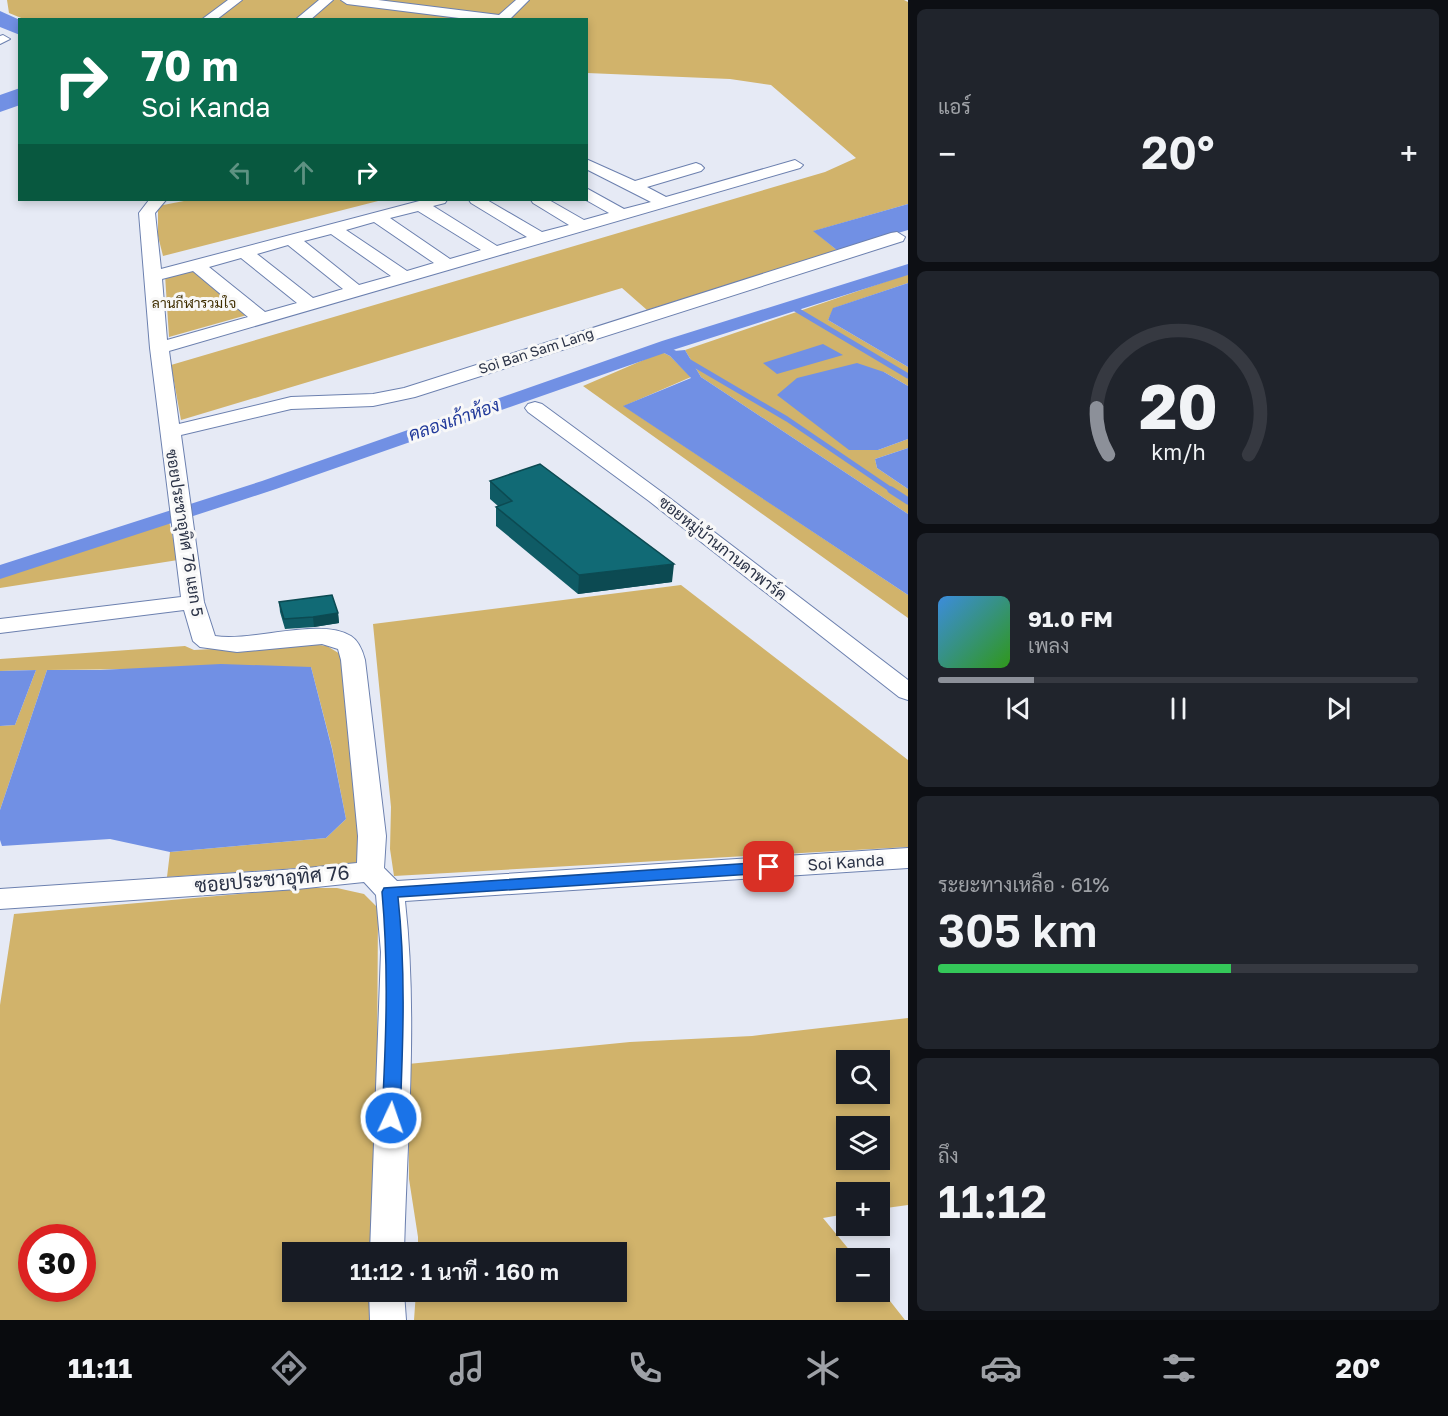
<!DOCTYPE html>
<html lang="th">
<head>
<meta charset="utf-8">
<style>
	:root { --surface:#171b24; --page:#20242c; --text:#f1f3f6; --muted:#9ea1a6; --line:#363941; --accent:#8c9099 }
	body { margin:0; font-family:"Golos Text",Sarabun,sans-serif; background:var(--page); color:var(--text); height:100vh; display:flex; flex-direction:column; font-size:22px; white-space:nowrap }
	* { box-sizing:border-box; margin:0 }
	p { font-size:20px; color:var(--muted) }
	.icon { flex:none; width:33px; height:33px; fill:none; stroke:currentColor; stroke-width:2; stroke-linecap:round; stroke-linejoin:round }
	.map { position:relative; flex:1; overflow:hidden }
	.sheet { display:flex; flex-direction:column; gap:9px; padding:9px; background:#0d0f14; width:540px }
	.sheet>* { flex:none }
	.guide { position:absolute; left:18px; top:18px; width:570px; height:183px; border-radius:0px; box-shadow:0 3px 9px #0003; background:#0b6e4f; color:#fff; overflow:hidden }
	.tools { position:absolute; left:836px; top:1050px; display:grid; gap:12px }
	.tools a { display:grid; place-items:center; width:54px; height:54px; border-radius:0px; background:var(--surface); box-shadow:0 3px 9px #0003; font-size:30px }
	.speed { position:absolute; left:18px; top:1224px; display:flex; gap:12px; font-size:30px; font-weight:700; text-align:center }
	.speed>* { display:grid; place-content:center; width:78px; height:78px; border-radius:50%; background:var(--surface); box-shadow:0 3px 9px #0003; line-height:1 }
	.speed .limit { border:9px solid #d22; background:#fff; color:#111 }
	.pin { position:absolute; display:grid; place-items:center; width:51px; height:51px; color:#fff; margin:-26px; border-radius:12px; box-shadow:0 3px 9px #0006 }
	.me { position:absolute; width:66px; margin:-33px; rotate:3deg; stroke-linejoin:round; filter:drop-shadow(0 0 4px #0008) }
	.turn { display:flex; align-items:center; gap:21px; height:126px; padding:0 24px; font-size:27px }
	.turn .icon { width:78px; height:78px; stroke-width:2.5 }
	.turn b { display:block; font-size:42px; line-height:51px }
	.lanes { display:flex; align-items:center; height:57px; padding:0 24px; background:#0003; justify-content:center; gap:30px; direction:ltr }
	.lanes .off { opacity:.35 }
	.big { font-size:45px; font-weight:600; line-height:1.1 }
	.sheet .tile { flex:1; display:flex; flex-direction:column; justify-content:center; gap:9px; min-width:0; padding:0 21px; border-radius:9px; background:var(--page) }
	.sheet .dial { align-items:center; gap:0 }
	.dial svg { height:156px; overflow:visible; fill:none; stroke:var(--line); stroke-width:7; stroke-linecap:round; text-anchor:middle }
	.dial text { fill:var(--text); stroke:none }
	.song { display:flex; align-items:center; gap:18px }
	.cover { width:72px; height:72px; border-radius:9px; background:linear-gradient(135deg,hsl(210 70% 55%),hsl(110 70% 35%)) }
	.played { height:6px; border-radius:3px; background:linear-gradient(90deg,var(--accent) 20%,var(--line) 20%) }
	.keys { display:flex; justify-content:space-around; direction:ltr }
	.heat { display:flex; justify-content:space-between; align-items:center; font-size:33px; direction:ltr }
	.charge { height:9px; border-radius:4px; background:linear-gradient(90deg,#34c759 61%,var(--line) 0) }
	.trip { position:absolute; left:282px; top:1242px; width:345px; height:60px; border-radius:0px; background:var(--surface); box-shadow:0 3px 9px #0003; font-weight:600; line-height:60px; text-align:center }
	.menu { display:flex; height:96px; justify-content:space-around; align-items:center; background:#090b0e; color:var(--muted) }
	.menu .icon { width:42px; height:42px }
	.menu .active { color:var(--accent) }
	.menu b { font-size:27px; color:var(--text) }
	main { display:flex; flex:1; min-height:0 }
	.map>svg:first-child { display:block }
</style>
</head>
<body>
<main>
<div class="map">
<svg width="908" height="1320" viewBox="0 0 908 1320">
	<rect width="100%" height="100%" fill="#e6eaf5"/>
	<path fill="#d1b36b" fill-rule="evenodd" d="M7,0H904L908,2V204L814,231L838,251L647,310L622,288L181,420L171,365L825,172L856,158L771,85L730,79L587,73L586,20H26L9,13Z
		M189,200H382L163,256L158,236V206Z
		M192,268L247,315L169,337L165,275Z
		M908,274V283L834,308L828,320L908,367V386L884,372L878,450L908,439V448L875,459L877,468L908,489V514L701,377L685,350Z
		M662,352L670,356L691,377L624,406L908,595V618L583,386Z
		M168,517L178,560L0,588V576Z
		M681,585L908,760V847L394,876L390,849L391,807L373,624Z
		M311,644L327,646L345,657L365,850L359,864L167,877L170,852L326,838L346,819L332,748L311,667L47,670L0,810V726L15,725L36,670L0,671V659L185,646L194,650Z
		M308,888H337L364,894L378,908L376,1252H292V1292H376L375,1320H0V1005L14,914ZM32,1238H82V1288H32Z
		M908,1018V1205L879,1209V1192H846V1214L823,1218L856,1258H846V1292H879V1287L905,1320H414L416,1292H616V1252H418V1237L409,1179L408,1064L630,1042L752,1036ZM846,1060H879V1094H846ZM846,1126H879V1160H846Z"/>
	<path fill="#7190e4" d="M908,204V230L838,251L813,231Z
		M908,283V367L828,320L833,308Z
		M823,344L843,355L777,374L763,363Z
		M685,350L701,377L908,514V595L623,406L691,378L670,356L662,352Z
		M857,363L884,372L908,386V439L878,450H849L777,395L797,378Z
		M908,448V489L877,468L875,459Z
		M221,664L311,667L332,749L346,819L326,838L170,852L110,839L2,846L0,840V810L47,670H100Z
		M36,670L15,725L0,726V671Z"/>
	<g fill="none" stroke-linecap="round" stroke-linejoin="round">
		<path stroke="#7190e4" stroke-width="5" d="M792,307L908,376
			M664,347L678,355
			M688,361L787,419L893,491"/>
		<path stroke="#7190e4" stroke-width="7" d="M891,490L908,501"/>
		<path fill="#7190e4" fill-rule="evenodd" d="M908,264V275L676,349L276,489L0,579V565L262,481L662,341Z"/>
		<path fill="#7190e4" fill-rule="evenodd" d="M0,11L20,20V35L0,27Z
			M20,88V105L0,112V95Z"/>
		<defs>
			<path id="minor" d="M228,0H242L216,20H201Z
				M319,0H333L310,20H295Z
				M341,0H378L499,15L516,0H529L509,20H475L347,4Z
				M3,35L10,39L0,44V36Z
				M586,159L635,181L696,163L701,165L704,168L701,171L647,187L666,197L795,160L803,165L800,168L169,351L179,424L291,397L373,394L404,388L891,233L897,232L905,237L903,241L415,397L373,406L291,409L181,435L204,602L215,636C253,642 319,617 351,636C359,641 363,652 365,660L386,836L384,868L397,881L908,848V868L405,901C418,1017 407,1136 404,1252H370L381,952L376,895L364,882L297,889L0,909V889L297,869L357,863L358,836L341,660L338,649L322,644L237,652L200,647L193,641L184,610L0,633V619L181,597L150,348L139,213L149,200H166L155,213L161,269L423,200H447L445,203L433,206L497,246L527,237L471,203L469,200H487L542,232L569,225L533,203L531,200H549L584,220L609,213L586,200V188L624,209L651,202L586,169ZM418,211L481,250L450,259L390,218ZM374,222L434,263L407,271L346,230ZM331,234L391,276L359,285L304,241ZM288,245L343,289L313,298L257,254ZM241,258L297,303L265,312L209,267ZM193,271L248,317L167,340L162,279Z
				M535,402L542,404L663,493L908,680V700L899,697L649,501L528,412L525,408L528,404Z
				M369,1292H404L406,1320H370Z"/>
		</defs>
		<use href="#minor" stroke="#6c80af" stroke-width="2"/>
		<use href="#minor" fill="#fff" fill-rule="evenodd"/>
	</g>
	<path fill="#0f5b65" d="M490,481L672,582L578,594L496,526V507L498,506L490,499Z
		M279,602L338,613L339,623L314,627L285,629L280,612Z"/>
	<path fill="#0c4a52" d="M674,564L672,582L578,594L579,575Z
		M338,613L339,623L314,627L313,617Z"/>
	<path fill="#116a75" stroke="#0c4a52" stroke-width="1.5" d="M540,464L674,564L579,575L496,507L512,501L490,481Z
		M332,595L338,613L313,617L284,619L279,602Z"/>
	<path fill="#1a73e8" stroke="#114b97" stroke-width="1.5" d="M769,862L775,863L777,867L775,871L769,873L398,897C406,971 403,1043 400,1118L398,1123L391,1125L385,1123L382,1118C386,1039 389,970 382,892L384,888Z"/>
	<g text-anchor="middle" stroke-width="6" stroke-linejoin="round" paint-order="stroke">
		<g font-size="14" fill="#3f2e00" stroke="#f8f8f8">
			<text x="194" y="308">ลานกีฬารวมใจ</text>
		</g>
		<g font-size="14" fill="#2a3246" stroke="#f8f8f8">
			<text transform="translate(536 351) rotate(-18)" y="5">Soi Ban Sam Lang</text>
		</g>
		<g font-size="16" fill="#2a3246" stroke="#f8f8f8">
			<text transform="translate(185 533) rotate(81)" y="6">ซอยประชาอุทิศ 76 แยก 5</text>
			<text transform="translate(723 548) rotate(38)" y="6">ซอยหมู่บ้านกานดาพาร์ค</text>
			<text transform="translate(846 862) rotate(-4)" y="6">Soi Kanda</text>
		</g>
		<g font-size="18" font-style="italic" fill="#21399a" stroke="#f8f8f8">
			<text transform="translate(454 420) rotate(-19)" y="6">คลองเก้าห้อง</text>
		</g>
		<g font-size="20" fill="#2a3246" stroke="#f8f8f8">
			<text transform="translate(272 879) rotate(-5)" y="7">ซอยประชาอุทิศ 76</text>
		</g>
	</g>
</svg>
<div class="tools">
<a><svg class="icon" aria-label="search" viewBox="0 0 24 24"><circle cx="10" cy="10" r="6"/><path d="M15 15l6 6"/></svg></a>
<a><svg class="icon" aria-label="layers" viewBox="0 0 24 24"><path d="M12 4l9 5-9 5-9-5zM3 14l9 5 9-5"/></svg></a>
<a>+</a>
<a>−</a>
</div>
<div class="speed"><div class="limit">30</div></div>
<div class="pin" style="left:769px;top:867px;background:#d93025"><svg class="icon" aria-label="arrive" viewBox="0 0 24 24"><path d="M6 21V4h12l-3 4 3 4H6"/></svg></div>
<svg class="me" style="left:391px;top:1118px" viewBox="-20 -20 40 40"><circle r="17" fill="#1a73e8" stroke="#fff" stroke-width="3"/><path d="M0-11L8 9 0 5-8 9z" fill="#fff"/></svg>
<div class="trip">11:12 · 1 นาที · 160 m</div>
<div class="guide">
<div class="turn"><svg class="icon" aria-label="right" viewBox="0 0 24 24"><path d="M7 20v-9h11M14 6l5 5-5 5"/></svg><div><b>70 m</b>Soi Kanda</div></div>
<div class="lanes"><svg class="icon off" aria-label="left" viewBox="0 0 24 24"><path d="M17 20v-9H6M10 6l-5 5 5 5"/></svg><svg class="icon off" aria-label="ahead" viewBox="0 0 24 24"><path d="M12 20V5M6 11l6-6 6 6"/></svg><svg class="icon" aria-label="right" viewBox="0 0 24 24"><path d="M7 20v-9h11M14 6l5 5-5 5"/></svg></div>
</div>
</div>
<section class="sheet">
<div class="tile"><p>แอร์</p>
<div class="heat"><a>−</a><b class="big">20°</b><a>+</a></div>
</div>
<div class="tile dial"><svg viewBox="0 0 100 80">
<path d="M14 69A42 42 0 1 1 86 69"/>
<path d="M14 69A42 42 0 0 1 8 45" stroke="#8c9099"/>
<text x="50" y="56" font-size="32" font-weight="700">20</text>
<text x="50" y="72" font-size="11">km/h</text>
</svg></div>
<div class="tile">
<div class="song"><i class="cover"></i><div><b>91.0 FM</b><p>เพลง</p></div></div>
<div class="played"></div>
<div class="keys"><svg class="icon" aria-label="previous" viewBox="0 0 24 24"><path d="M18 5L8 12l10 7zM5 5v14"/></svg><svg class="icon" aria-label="pause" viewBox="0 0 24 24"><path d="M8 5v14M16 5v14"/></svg><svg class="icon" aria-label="next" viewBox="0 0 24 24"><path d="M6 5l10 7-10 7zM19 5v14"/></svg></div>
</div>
<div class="tile"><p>ระยะทางเหลือ · 61%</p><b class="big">305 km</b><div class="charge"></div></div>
<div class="tile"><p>ถึง</p><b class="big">11:12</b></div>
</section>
</main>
<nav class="menu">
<b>11:11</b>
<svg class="icon active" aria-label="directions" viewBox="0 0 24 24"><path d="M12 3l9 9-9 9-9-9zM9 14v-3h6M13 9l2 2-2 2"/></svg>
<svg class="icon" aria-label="music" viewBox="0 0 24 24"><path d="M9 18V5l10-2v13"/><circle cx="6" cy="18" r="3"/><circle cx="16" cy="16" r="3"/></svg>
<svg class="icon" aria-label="phone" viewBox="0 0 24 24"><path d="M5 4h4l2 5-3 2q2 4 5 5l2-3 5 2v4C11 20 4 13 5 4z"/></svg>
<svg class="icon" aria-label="climate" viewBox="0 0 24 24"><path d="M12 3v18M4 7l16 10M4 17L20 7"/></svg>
<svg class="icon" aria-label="car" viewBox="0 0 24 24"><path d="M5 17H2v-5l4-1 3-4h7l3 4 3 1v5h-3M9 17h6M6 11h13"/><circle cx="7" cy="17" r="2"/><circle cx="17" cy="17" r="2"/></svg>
<svg class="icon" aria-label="filters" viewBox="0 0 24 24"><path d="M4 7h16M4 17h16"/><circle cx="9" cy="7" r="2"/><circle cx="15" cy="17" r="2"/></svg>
<b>20°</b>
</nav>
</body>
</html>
